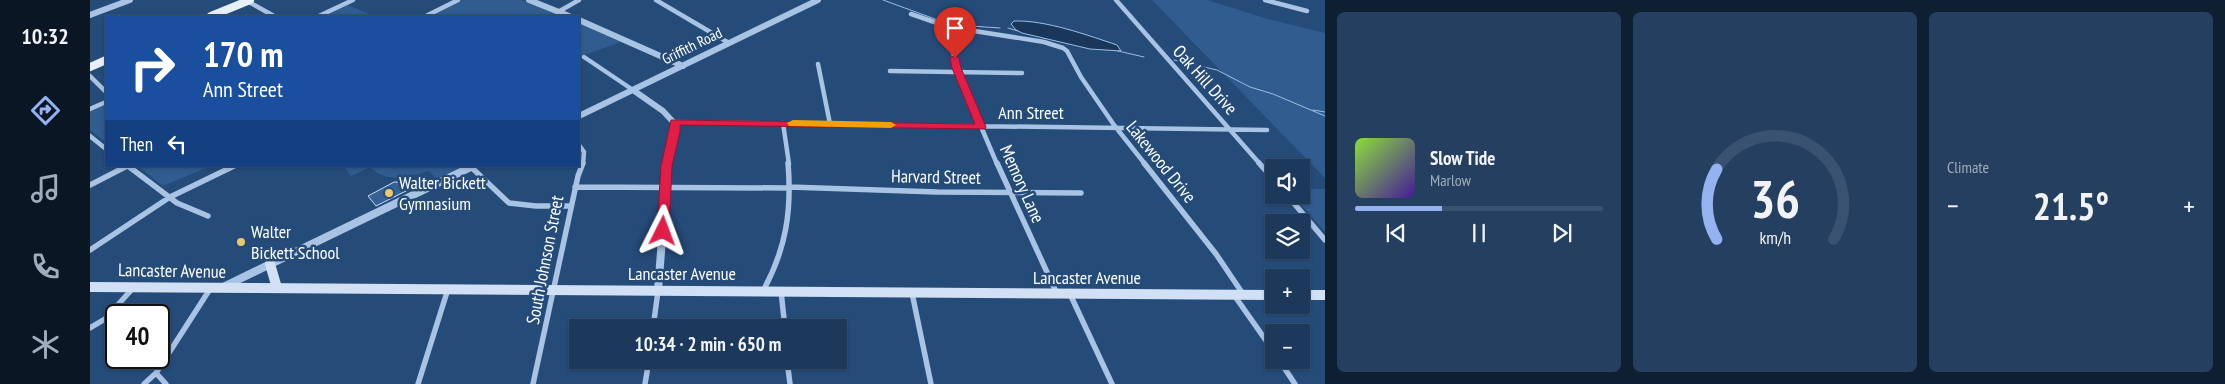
<!DOCTYPE html>
<html lang="en">
<head>
<meta charset="utf-8">
<style>
	:root { --surface:#1c385b; --page:#253f61; --text:#f1f3f6; --muted:#a0acbb; --line:#3a5271; --accent:#95b2f1 }
	body { margin:0; font-family:"PT Sans Narrow",sans-serif; background:var(--page); color:var(--text); height:100vh; display:flex; flex-direction:column; font-size:19px; white-space:nowrap }
	* { box-sizing:border-box; margin:0 }
	p { font-size:16px; color:var(--muted) }
	.icon { flex:none; width:28px; height:28px; fill:none; stroke:currentColor; stroke-width:2; stroke-linecap:round; stroke-linejoin:round }
	.map { position:relative; flex:1; overflow:hidden }
	.drawer { display:flex; flex-direction:column; gap:12px; padding:12px; background:#0f1f32; width:900px }
	.drawer>* { flex:none }
	.banner { position:absolute; left:15px; top:15px; width:475px; height:152px; border-radius:0px; box-shadow:0 1px 4px #0004,0 0 0 1px var(--line); background:#1a4fa0; color:#fff; overflow:hidden }
	.fabs { position:absolute; left:1175px; top:159px; display:grid; gap:10px }
	.fabs a { display:grid; place-items:center; width:45px; height:45px; border-radius:0px; background:var(--surface); box-shadow:0 1px 4px #0004,0 0 0 1px var(--line); font-size:25px }
	.speed { position:absolute; left:15px; top:304px; display:flex; gap:10px; font-size:25px; font-weight:700; text-align:center }
	.speed>* { display:grid; place-content:center; width:65px; height:65px; border-radius:50%; background:var(--surface); box-shadow:0 1px 4px #0004,0 0 0 1px var(--line); line-height:1 }
	.speed .limit { border:2px solid #111; border-radius:8px; background:#fff; color:#111 }
	.pin { position:absolute; display:grid; place-items:center; width:42px; height:42px; color:#fff; margin:-51px -21px; border-radius:50% 50% 50% 0; rotate:-45deg; box-shadow:0 0 5px #0007 }
	.pin .icon { rotate:45deg }
	.me { position:absolute; width:55px; margin:-28px; rotate:3deg; stroke-linejoin:round; filter:drop-shadow(0 0 4px #0008) }
	.turn { display:flex; align-items:center; gap:18px; height:105px; padding:0 15px; font-size:22px }
	.turn .icon { width:65px; height:65px; stroke-width:2.5 }
	.turn b { display:block; font-size:35px; line-height:42px }
	.then { display:flex; align-items:center; height:48px; padding:0 15px; background:#0003; gap:10px; font-size:19px }
	.big { font-size:38px; font-weight:700; line-height:1.1 }
	.drawer .card { flex:1; display:flex; flex-direction:column; justify-content:center; gap:8px; min-width:0; padding:0 18px; border-radius:8px; background:var(--page) }
	.drawer .dial { align-items:center; gap:0 }
	.dial svg { height:130px; overflow:visible; fill:none; stroke:var(--line); stroke-width:7; stroke-linecap:round; text-anchor:middle }
	.dial text { fill:var(--text); stroke:none }
	.song { display:flex; align-items:center; gap:15px }
	.cover { width:60px; height:60px; border-radius:8px; background:linear-gradient(135deg,hsl(90 70% 55%),hsl(260 70% 35%)) }
	.played { height:5px; border-radius:2px; background:linear-gradient(90deg,var(--accent) 35%,var(--line) 35%) }
	.keys { display:flex; justify-content:space-around; direction:ltr }
	.heat { display:flex; justify-content:space-between; align-items:center; font-size:28px; direction:ltr }
	.drawer .tiles { flex:1; display:grid; gap:12px; grid-template-columns:repeat(3,1fr) }
	.trip { position:absolute; left:479px; top:319px; width:278px; height:50px; border-radius:0px; background:var(--surface); box-shadow:0 1px 4px #0004,0 0 0 1px var(--line); font-weight:700; line-height:50px; text-align:center }
	main { display:flex; flex:1; min-height:0 }
	.tabs { display:flex; flex-direction:column; width:90px; justify-content:space-around; align-items:center; background:#0b1624; color:var(--muted) }
	.tabs .icon { width:35px; height:35px }
	.tabs .on { color:var(--accent) }
	.tabs b { font-size:22px; color:var(--text) }
	.map>svg:first-child { display:block }
</style>
</head>
<body>
<main>
<nav class="tabs">
<b>10:32</b>
<svg class="icon on" aria-label="directions" viewBox="0 0 24 24"><path d="M12 3l9 9-9 9-9-9zM9 14v-3h6M13 9l2 2-2 2"/></svg>
<svg class="icon" aria-label="music" viewBox="0 0 24 24"><path d="M9 18V5l10-2v13"/><circle cx="6" cy="18" r="3"/><circle cx="16" cy="16" r="3"/></svg>
<svg class="icon" aria-label="phone" viewBox="0 0 24 24"><path d="M5 4h4l2 5-3 2q2 4 5 5l2-3 5 2v4C11 20 4 13 5 4z"/></svg>
<svg class="icon" aria-label="climate" viewBox="0 0 24 24"><path d="M12 3v18M4 7l16 10M4 17L20 7"/></svg>
</nav>
<div class="map">
<svg width="1235" height="384" viewBox="0 0 1235 384">
	<rect width="100%" height="100%" fill="#254b79"/>
	<path fill="#305c90" d="M373,0H431L473,16H341Z
		M1062,0H1117L1178,19L1235,33V178Z
		M258,5L284,16H234Z
		M489,23L531,42L489,57Z
		M16,105V142L0,130V111Z
		M48,166H121L73,186Z
		M254,166H373L346,179L339,171C318,177 296,184 280,167L261,176Z
		M1211,189H1235V232L1203,195H1211Z"/>
	<path fill="#1a365a" stroke="#9cbee4" d="M924,21C956,20 997,35 1027,45L1031,51L1000,49L932,33L926,30L921,24Z"/>
	<g fill="none" stroke-linecap="round" stroke-linejoin="round">
		<path stroke="#9cbee4" stroke-width="1" d="M793,0L856,23
			M862,24L874,25
			M881,26L910,28
			M918,28L928,31
			M1028,51L1054,57
			M1084,60L1127,70L1160,87L1183,94L1235,116
			M1223,110L1235,112"/>
	</g>
	<path fill="#366196" stroke="#caddf3" d="M318,180L324,187L286,206L278,196L304,182H312Z"/>
	<g fill="none" stroke-linecap="round" stroke-linejoin="round">
		<path stroke="#a8c3e3" stroke-width="4.5" d="M566,0L639,43
			M1026,0L1170,164
			M1175,0L1217,11
			M157,1L184,16
			M468,12L489,0
			M821,14L859,27L954,42L973,48L977,51L991,77L1024,125L1055,164
			M229,16L263,0
			M336,16L368,0
			M859,27L866,68L907,164
			M494,57L543,90
			M728,64L740,124
			M800,71L932,73
			M0,76L16,92
			M0,109L16,102
			M585,122L1177,130
			M693,123L699,164
			M0,136L16,149
			M489,145L494,152L493,164"/>
		<path stroke="#a8c3e3" stroke-width="5.5" d="M907,163L967,294
			M1054,163L1126,254L1153,294
			M1169,163L1184,180
			M38,166L87,203L118,216
			M381,167L419,203L446,206H481
			M0,185L37,166
			M485,187L699,188
			M699,187L847,192L991,193
			M1197,195L1235,240
			M0,250L80,197L144,166
			M673,291C696,249 702,211 698,163
			M691,291L695,328
			M822,293L841,384
			M980,294L1022,384
			M1144,295L1184,352
			M0,328L15,319L44,287
			M563,328L568,291
			M697,360L700,384
			M1189,360L1205,384
			M66,373L76,384
			M54,384L66,373L120,289
			M328,384L358,289
			M443,384L488,176L493,163
			M555,384L559,360"/>
		<path stroke="#a8c3e3" stroke-width="6" d="M439,0L479,16
			M0,15L40,0
			M489,20L593,66
			M543,90L573,111L586,125L577,164
			M489,116L728,0"/>
		<path stroke="#a8c3e3" stroke-width="8" d="M133,287L383,166
			M568,290L578,163"/>
		<path stroke="#d1e0f4" stroke-width="10" d="M180,264L187,288
			M0,287L1184,295
			M1211,295H1235"/>
		<path stroke="#e7f0fc" stroke-width="8" d="M121,16L160,0
			M0,67L16,60"/>
	</g>
	<path fill="#e11d48" stroke="#92132f" d="M865,55L869,58L871,68L896,127L895,129L590,125V132L582,166L579,231L573,235L568,234L567,231L571,166L581,120L885,124L862,68L860,58Z"/>
	<path fill="#f59e0b" d="M703,120L801,122L806,125L801,128L699,126L697,123Z"/>
	<g fill="#ecc66d" stroke="#254b79" stroke-width="2">
		<circle cx="299" cy="193" r="5"/>
		<circle cx="151" cy="242" r="5"/>
	</g>
	<g text-anchor="middle" stroke-width="5" stroke-linejoin="round" paint-order="stroke">
		<g font-size="15" fill="#fff" stroke="#254b79">
			<text transform="translate(602 46) rotate(-26)" y="5">Griffith Road</text>
		</g>
		<g font-size="18" fill="#fff" stroke="#254b79">
			<text transform="translate(1115 80) rotate(48)" y="6">Oak Hill Drive</text>
			<text x="941" y="119">Ann Street</text>
			<text transform="translate(1071 162) rotate(51)" y="6">Lakewood Drive</text>
			<text transform="translate(846 177) rotate(1)" y="6">Harvard Street</text>
			<text transform="translate(932 184) rotate(66)" y="6">Memory Lane</text>
			<text transform="translate(455 260) rotate(-79)" y="6">South Johnson Street</text>
			<text transform="translate(82 271) rotate(1)" y="6">Lancaster Avenue</text>
			<text x="592" y="280">Lancaster Avenue</text>
			<text x="997" y="284">Lancaster Avenue</text>
		</g>
		<g font-size="18" fill="#fff" stroke="#254b79" text-anchor="start">
			<text x="309" y="189">Walter Bickett<tspan x="309" dy="21">Gymnasium</tspan></text>
			<text x="161" y="238">Walter<tspan x="161" dy="21">Bickett School</tspan></text>
		</g>
	</g>
</svg>
<div class="fabs">
<a><svg class="icon" aria-label="sound" viewBox="0 0 24 24"><path d="M4 9h4l5-4v14l-5-4H4zM17 9q2 3 0 6"/></svg></a>
<a><svg class="icon" aria-label="layers" viewBox="0 0 24 24"><path d="M12 4l9 5-9 5-9-5zM3 14l9 5 9-5"/></svg></a>
<a>+</a>
<a>−</a>
</div>
<div class="speed"><div class="limit">40</div></div>
<div class="pin" style="left:865px;top:58px;background:#d93025"><svg class="icon" aria-label="arrive" viewBox="0 0 24 24"><path d="M6 21V4h12l-3 4 3 4H6"/></svg></div>
<svg class="me" style="left:573px;top:231px" viewBox="-20 -20 40 40"><path d="M0-17L14 15 0 8-14 15z" fill="#e11d48" stroke="#fff" stroke-width="4"/></svg>
<div class="trip">10:34 · 2 min · 650 m</div>
<div class="banner">
<div class="turn"><svg class="icon" aria-label="right" viewBox="0 0 24 24"><path d="M7 20v-9h11M14 6l5 5-5 5"/></svg><div><b>170 m</b>Ann Street</div></div>
<div class="then">Then<svg class="icon" aria-label="left" viewBox="0 0 24 24"><path d="M17 20v-9H6M10 6l-5 5 5 5"/></svg></div>
</div>
</div>
<section class="drawer">
<div class="tiles">
<div class="card">
<div class="song"><i class="cover"></i><div><b>Slow Tide</b><p>Marlow</p></div></div>
<div class="played"></div>
<div class="keys"><svg class="icon" aria-label="previous" viewBox="0 0 24 24"><path d="M18 5L8 12l10 7zM5 5v14"/></svg><svg class="icon" aria-label="pause" viewBox="0 0 24 24"><path d="M8 5v14M16 5v14"/></svg><svg class="icon" aria-label="next" viewBox="0 0 24 24"><path d="M6 5l10 7-10 7zM19 5v14"/></svg></div>
</div>
<div class="card dial"><svg viewBox="0 0 100 80">
<path d="M14 69A42 42 0 1 1 86 69"/>
<path d="M14 69A42 42 0 0 1 14 26" stroke="#95b2f1"/>
<text x="50" y="56" font-size="32" font-weight="700">36</text>
<text x="50" y="72" font-size="11">km/h</text>
</svg></div>
<div class="card"><p>Climate</p>
<div class="heat"><a>−</a><b class="big">21.5°</b><a>+</a></div>
</div>
</div>
</section>
</main>
</body>
</html>
